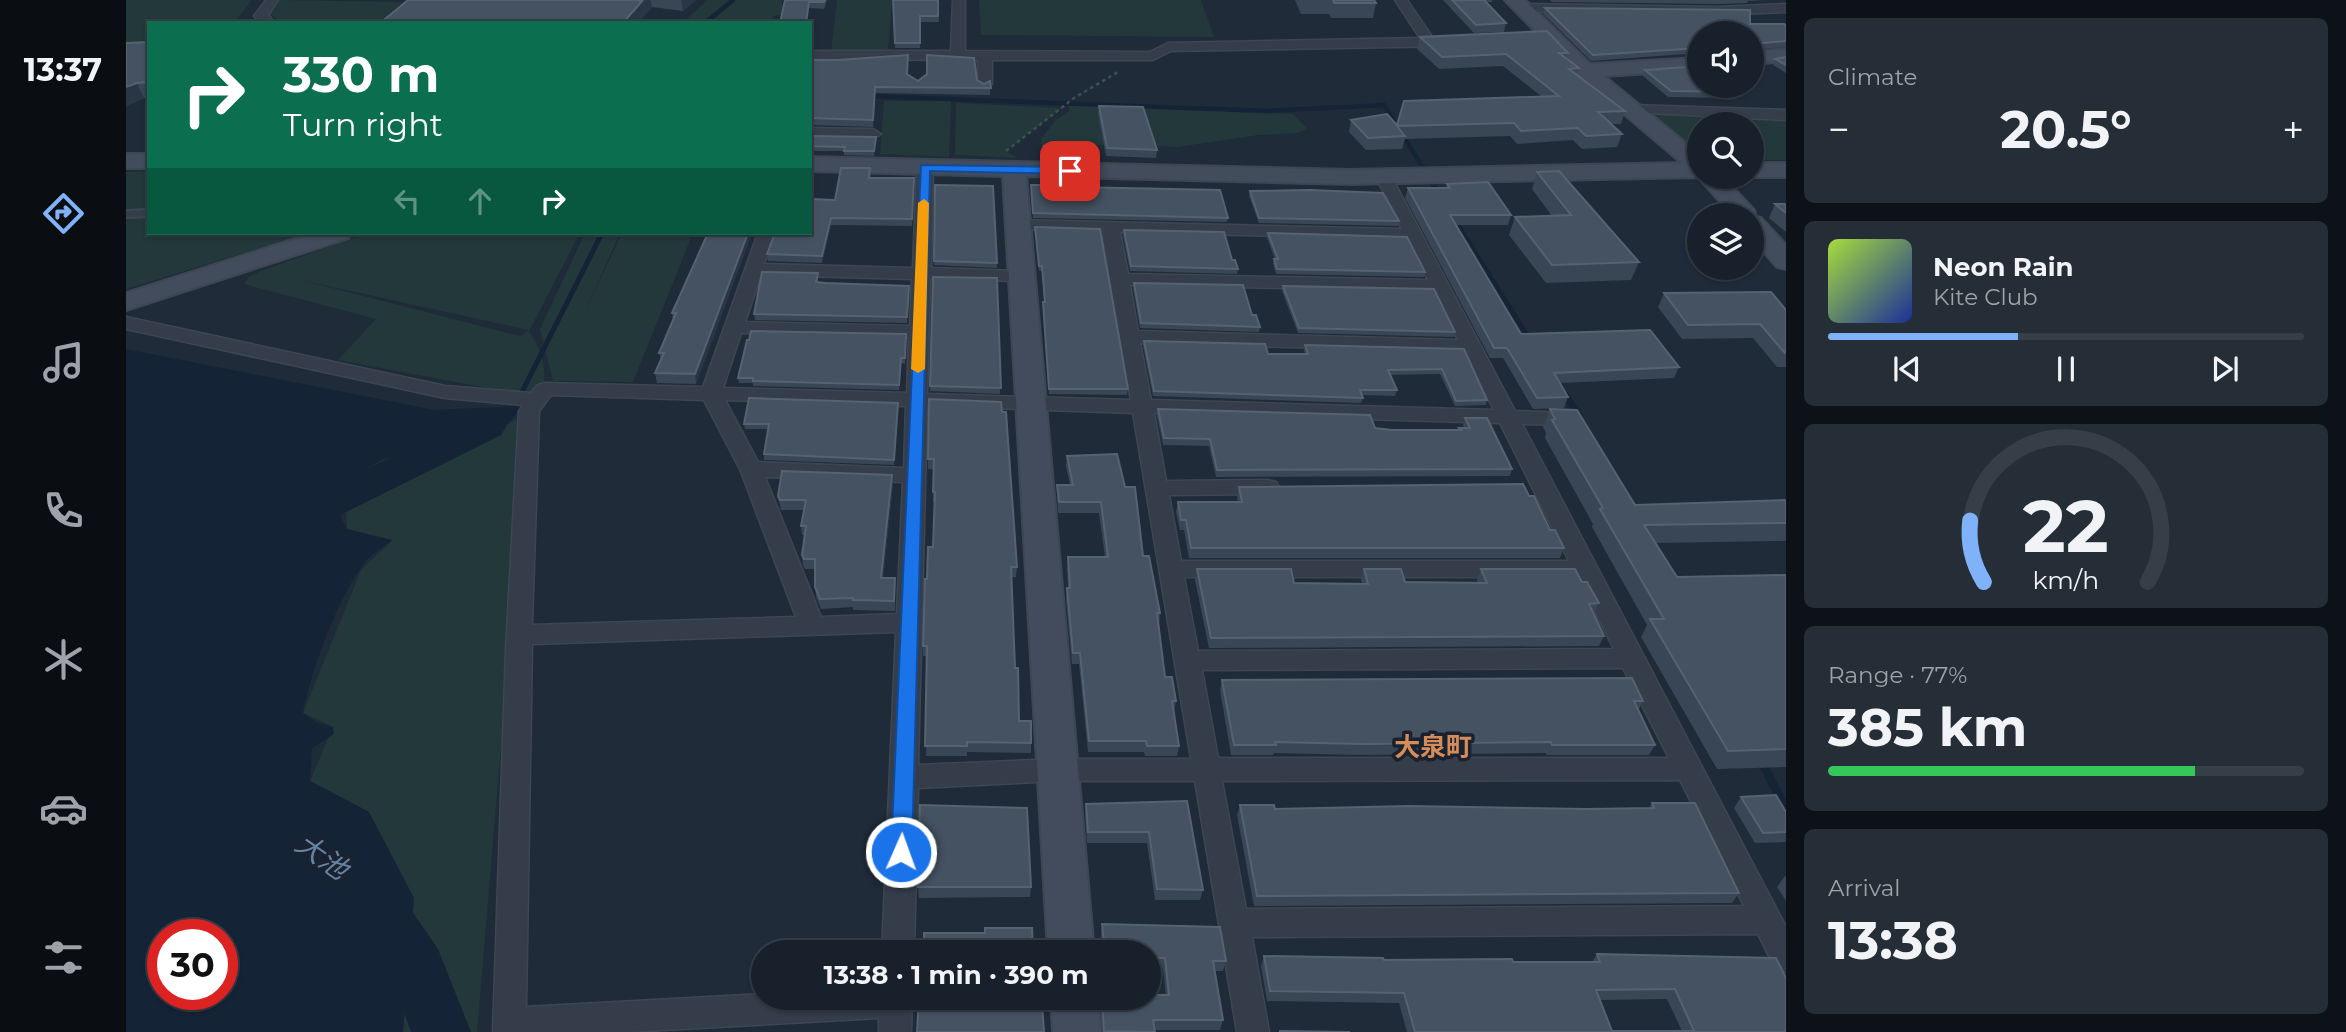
<!DOCTYPE html>
<html lang="en">
<head>
<meta charset="utf-8">
<style>
	:root { --surface:#18202b; --page:#252d37; --text:#f1f3f6; --muted:#9fa3a9; --line:#363e47; --accent:#7fb2f9 }
	body { margin:0; font-family:Montserrat,"Noto Sans JP",sans-serif; background:var(--page); color:var(--text); height:100vh; display:flex; flex-direction:column; font-size:26px; white-space:nowrap }
	* { box-sizing:border-box; margin:0 }
	p { font-size:23px; color:var(--muted) }
	.icon { flex:none; width:38px; height:38px; fill:none; stroke:currentColor; stroke-width:2; stroke-linecap:round; stroke-linejoin:round }
	.map { position:relative; flex:1; overflow:hidden }
	.details { display:flex; flex-direction:column; gap:18px; padding:18px; background:#0d1218; width:560px }
	.details>* { flex:none }
	.hud { position:absolute; left:21px; top:21px; width:665px; height:214px; border-radius:0px; box-shadow:0 2px 5px #0004,0 0 0 2px var(--line); background:#0b6e4f; color:#fff; overflow:hidden }
	.controls { position:absolute; left:1561px; top:21px; display:grid; gap:14px }
	.controls a { display:grid; place-items:center; width:77px; height:77px; border-radius:50%; background:var(--surface); box-shadow:0 2px 5px #0004,0 0 0 2px var(--line); font-size:35px }
	.speed { position:absolute; left:21px; top:919px; display:flex; gap:14px; font-size:35px; font-weight:700; text-align:center }
	.speed>* { display:grid; place-content:center; width:91px; height:91px; border-radius:50%; background:var(--surface); box-shadow:0 2px 5px #0004,0 0 0 2px var(--line); line-height:1 }
	.speed .limit { border:10px solid #d22; background:#fff; color:#111 }
	.pin { position:absolute; display:grid; place-items:center; width:60px; height:60px; color:#fff; margin:-30px; border-radius:14px; box-shadow:0 4px 10px #0006 }
	.me { position:absolute; width:77px; margin:-38px; rotate:2deg; stroke-linejoin:round; filter:drop-shadow(0 0 5px #0008) }
	.turn { display:flex; align-items:center; gap:24px; height:147px; padding:0 21px; font-size:32px }
	.turn .icon { width:91px; height:91px; stroke-width:2.5 }
	.turn b { display:block; font-size:49px; line-height:60px }
	.lanes { display:flex; align-items:center; height:66px; padding:0 21px; background:#0003; justify-content:center; gap:35px; direction:ltr }
	.lanes .off { opacity:.35 }
	.big { font-size:52px; font-weight:700; line-height:1.1 }
	.details .widget { flex:1; display:flex; flex-direction:column; justify-content:center; gap:10px; min-width:0; padding:0 24px; border-radius:10px; background:var(--page) }
	.details .dial { align-items:center; gap:0 }
	.dial svg { height:182px; overflow:visible; fill:none; stroke:var(--line); stroke-width:7; stroke-linecap:round; text-anchor:middle }
	.dial text { fill:var(--text); stroke:none }
	.song { display:flex; align-items:center; gap:21px }
	.cover { width:84px; height:84px; border-radius:10px; background:linear-gradient(135deg,hsl(80 70% 55%),hsl(230 70% 35%)) }
	.played { height:7px; border-radius:4px; background:linear-gradient(90deg,var(--accent) 40%,var(--line) 40%) }
	.keys { display:flex; justify-content:space-around; direction:ltr }
	.heat { display:flex; justify-content:space-between; align-items:center; font-size:38px; direction:ltr }
	.charge { height:10px; border-radius:5px; background:linear-gradient(90deg,#34c759 77%,var(--line) 0) }
	.trip { position:absolute; left:625px; top:940px; width:410px; height:70px; border-radius:35px; background:var(--surface); box-shadow:0 2px 5px #0004,0 0 0 2px var(--line); font-weight:700; line-height:70px; text-align:center }
	main { display:flex; flex:1; min-height:0 }
	.dock { display:flex; flex-direction:column; width:126px; justify-content:space-around; align-items:center; background:#0a0d11; color:var(--muted) }
	.dock .icon { width:49px; height:49px }
	.dock .on { color:var(--accent) }
	.dock b { font-size:32px; color:var(--text) }
	.map>svg:first-child { display:block }
</style>
</head>
<body>
<main>
<nav class="dock">
<b>13:37</b>
<svg class="icon on" aria-label="directions" viewBox="0 0 24 24"><path d="M12 3l9 9-9 9-9-9zM9 14v-3h6M13 9l2 2-2 2"/></svg>
<svg class="icon" aria-label="music" viewBox="0 0 24 24"><path d="M9 18V5l10-2v13"/><circle cx="6" cy="18" r="3"/><circle cx="16" cy="16" r="3"/></svg>
<svg class="icon" aria-label="phone" viewBox="0 0 24 24"><path d="M5 4h4l2 5-3 2q2 4 5 5l2-3 5 2v4C11 20 4 13 5 4z"/></svg>
<svg class="icon" aria-label="climate" viewBox="0 0 24 24"><path d="M12 3v18M4 7l16 10M4 17L20 7"/></svg>
<svg class="icon" aria-label="car" viewBox="0 0 24 24"><path d="M5 17H2v-5l4-1 3-4h7l3 4 3 1v5h-3M9 17h6M6 11h13"/><circle cx="7" cy="17" r="2"/><circle cx="17" cy="17" r="2"/></svg>
<svg class="icon" aria-label="filters" viewBox="0 0 24 24"><path d="M4 7h16M4 17h16"/><circle cx="9" cy="7" r="2"/><circle cx="15" cy="17" r="2"/></svg>
</nav>
<div class="map">
<svg width="1660" height="1032" viewBox="0 0 1660 1032">
	<rect width="100%" height="100%" fill="#202b39"/>
	<path fill="#22383a" fill-rule="evenodd" d="M0,0H126L108,23H23V52L0,53Z
		M153,0L276,2L252,23H157L143,14Z
		M582,0H655L659,14L647,16L646,23H529L559,20Z
		M711,0H766L762,51L705,52Z
		M853,0H1075L1088,37L855,35Z
		M758,101H825L823,157L754,154Z
		M830,103L936,108L880,151L891,158L829,155Z
		M941,104L1167,114L1181,128L1172,133L1133,135L1051,147L997,144L915,147V139L929,121L944,110Z
		M1520,109L1660,117V160H1626V124H1573V152Z
		M23,171V233H184L0,289V172Z
		M240,233H454L403,331C416,351 423,370 415,394L373,390L212,360L250,319L118,284L123,277L135,271ZM175,280L402,330V331L394,336Z
		M459,233H494L459,312L496,233H567L507,382L427,381L414,329Z
		M403,411L351,1032H271L243,812L184,781L207,727L177,713L235,570L266,541L221,529L219,495L243,467L325,460Z"/>
	<path fill="#142336" fill-rule="evenodd" d="M0,349L308,410L396,406L377,430L336,451L296,452L257,459L226,478L210,508L221,529L266,540C258,547 247,553 240,561C213,594 185,670 177,713L191,723L207,727L208,734L186,748L184,781L243,812L288,898L277,1032H0ZM37,934H96V994H37Z"/>
	<g fill="none" stroke-linecap="round" stroke-linejoin="round">
		<path stroke="#142336" stroke-width="4.5" d="M579,23L607,0
			M741,96L1141,111L1258,105L1302,176"/>
		<path stroke="#142336" stroke-width="5" d="M1301,174L1313,194
			M1328,219L1404,340
			M1437,391L1441,398
			M393,398L476,233"/>
		<path stroke="#142336" stroke-width="7" d="M1440,396L1453,416
			M384,415L394,396"/>
		<path stroke="#142336" stroke-width="9" d="M1635,760L1660,810"/>
		<path fill="#142336" fill-rule="evenodd" d="M361,415L375,419L380,427L375,435L182,531L167,535L152,531L146,521L152,511L347,419Z
			M252,884L272,891L312,949L345,1032H285L267,981L224,909L232,891Z"/>
		<defs>
			<path id="lane" d="M23,210V216L0,217V211Z"/>
			<path id="street" d="M140,0H152L142,15L149,23H135L128,16Z
				M827,0H839V51L1024,52L1042,43L1294,38L1269,0H1281L1307,38H1322L1329,42L1322,46L1045,51L1027,60H866V84L859,88L852,84V60L684,59V51H825Z
				M1395,4L1592,7L1660,4V12L1592,15L1390,11V5Z
				M1506,105L1660,110V120L1501,112L1499,109Z
				M684,128L747,129L755,134L747,139L684,138Z
				M799,162L807,167L805,268L895,271L904,276L895,281L804,279L801,394L1005,400L976,231L892,229L883,224L886,220L1276,229L1250,177L1252,174H1264L1389,411L1442,413L1449,414L1452,419L1449,424L1442,425L1396,424L1660,927V972L1649,968L1632,934L1126,937L1143,1032H1111L1069,781H931L792,788L788,952H756L770,632L406,644L400,1007L637,994V998H786L785,1032H753V1018L502,1032H367L380,649L393,411L397,405L319,398L0,329V317L319,386L405,393L412,385L419,383L577,387L632,233H649L638,264L787,268L791,167ZM994,232L1281,239L1302,280L1002,274ZM635,275L786,279L784,326L619,322ZM1004,285L1308,291L1332,340L1012,331ZM615,333L783,337L781,393L597,388ZM1014,343L1338,352L1368,410L1025,400ZM425,395L578,400L614,469L670,617L406,625L413,411ZM599,400L780,406L778,468L632,462ZM801,406L1007,413L1065,759H931L792,765ZM1028,413L1374,423L1443,561H1055L1043,495L1142,494L1150,492L1153,487L1150,482L1142,480L1040,481ZM639,477L777,482L771,614L695,617ZM1058,577H1452L1488,649L1072,651ZM1497,668L1543,758H1092L1076,670ZM1554,780L1618,906L1120,909L1096,781Z"/>
			<path id="secondary" d="M1379,0H1399L1464,64L1573,58V70L1478,76L1573,154V177H1597L1628,210L1630,217L1635,218L1660,245V269L1651,267L1626,238V215H1606L1572,177L1224,184L900,176L968,952H922L877,176L684,171V157L1224,170L1556,163L1452,75Z
				M1660,49V61L1626,64V52Z
				M0,154H23V168H0Z
				M1626,163H1660V177H1625Z
				M188,233H226L222,238L0,310V293Z
				M925,998H971L975,1032H927Z"/>
		</defs>
		<use href="#lane" stroke="#3d4653" stroke-width="4"/>
		<use href="#street" stroke="#3d4653" stroke-width="3"/>
		<use href="#secondary" stroke="#3d4653" stroke-width="4"/>
		<path stroke="#3b5152" stroke-width="2.5" stroke-dasharray="3.5 3.5" stroke-linecap="butt" d="M880,151L948,98L992,72"/>
		<use href="#lane" fill="#343d49" fill-rule="evenodd"/>
		<use href="#street" fill="#343d49" fill-rule="evenodd"/>
		<use href="#secondary" fill="#424c5c" fill-rule="evenodd"/>
	</g>
	<path fill="#384655" fill-rule="evenodd" d="M282,0H570L557,11L526,7L512,23H254Z
		M659,0H701L698,9L684,8Z
		M767,0H812L813,22H794V48H769Z
		M1169,0H1248L1250,3L1247,18H1205L1203,14H1175Z
		M1317,0H1366V2H1359L1380,23L1378,32L1348,33Z
		M1424,0H1639L1622,1L1621,3L1592,4L1426,2Z
		M1419,8L1624,24L1660,25V47L1626,50V33H1573V53L1465,61L1417,14Z
		M1294,37L1442,53L1440,58L1453,68L1451,74L1499,111L1495,124H1485L1496,134L1491,147L1456,149L1447,140L1391,144L1384,136L1279,139L1276,149L1240,150L1223,132L1225,120L1271,125L1415,96L1377,66L1313,69L1291,49Z
		M23,42V98H18L0,106Z
		M1660,57V73L1647,65L1649,59Z
		M684,60L782,74L792,81L851,80L858,84L864,81V95L749,93L747,127L684,125Z
		M1519,70L1608,92L1606,98L1542,97L1517,76Z
		M973,106L1031,150L1030,158L980,156L972,114Z
		M684,136L750,137L748,156L718,155V151H684Z
		M918,146L939,156V161L920,160Z
		M1411,172L1513,262L1505,280L1420,283L1383,235L1389,217L1426,216L1406,189Z
		M745,175L744,178L788,185L786,226L705,225L696,263L642,261L641,254L709,200Z
		M923,175L946,187L1102,218L1101,222L907,218L905,185H924Z
		M1321,184L1385,215L1382,225H1330L1395,334L1553,367L1548,378L1434,383L1442,397L1438,408L1407,409L1377,358H1364L1279,198L1282,188H1319Z
		M809,185L867,186L871,268L808,265Z
		M1124,191L1273,221L1272,226L1133,223L1123,196Z
		M1649,204H1660V232L1643,218Z
		M909,227L1002,389L1001,395L923,394L917,307V302H918L916,271H913Z
		M998,230L1106,260L1112,269L1111,274L1004,271L997,235Z
		M582,233H626L570,384L531,383L529,373L535,360L533,353L547,321L546,313Z
		M1142,233L1299,272L1298,277L1150,274L1147,264L1148,259H1149L1141,238Z
		M692,273V282L783,286L781,323L629,320L628,314Z
		M807,277L871,278L874,394L804,391Z
		M1008,283L1126,315L1134,327L1133,332L1014,328L1007,288Z
		M1157,286L1329,332L1328,337L1172,333L1156,291Z
		M1538,293L1660,310V367H1651L1627,338L1556,339L1532,307Z
		M780,334L779,364L775,363L773,390L627,386V383H613L612,378Z
		M1018,341L1142,354H1179L1178,350L1179,345L1338,349L1361,400L1360,405L1329,406L1314,374L1264,375L1271,390L1269,396L1235,395L1237,398L1235,403L1027,396L1017,346Z
		M803,399L891,567L890,577H886L889,668L893,721L905,743V753L841,752V756H800L801,656H797V646L801,579L807,547L809,502H807V469H802Z
		M772,403L768,465L638,460V454L642,429H619L618,424Z
		M1032,409L1266,430H1333V428H1338L1337,425L1339,418L1386,469L1384,476L1090,477L1083,446L1037,445L1031,416Z
		M1424,409L1509,505L1660,500V541L1529,543L1551,577L1660,575V767L1591,769L1515,637L1521,625L1466,527L1467,524L1419,438L1420,433L1417,427Z
		M941,456L999,487L1017,556L1034,613L1033,624L1039,677L1050,701L1048,712L1053,746L1051,756H1019L1018,752H962L953,664H946L940,599L941,588H942L941,568L942,557H979L973,513H932L931,495V485H944L940,466Z
		M766,475L767,484L757,578H769V611L727,610V607L695,609L690,597L689,569H679L677,565L676,555L679,535H676L675,526L678,510H655L652,496Z
		M1113,487L1403,496L1424,530L1438,548L1434,558H1063L1058,530H1054L1050,512L1052,502H1112L1111,497Z
		M1071,569L1168,583L1236,584L1235,580L1238,569L1279,582L1352,583L1351,580L1355,569L1456,582L1473,603L1468,614L1478,636L1473,646L1083,648L1069,580Z
		M1096,680L1517,701L1512,711L1529,745L1523,755H1420V753L1233,755L1148,753L1147,755H1105L1094,690Z
		M1615,797L1660,812V842L1629,843L1608,808Z
		M1061,801L1077,890L1074,900H1029L1021,843H961L959,814L960,804Z
		M1526,803L1613,893L1606,903L1128,906L1111,815L1114,805L1149,809H1460L1523,808Z
		M1659,876H1660V901L1651,887Z
		M792,887H905L904,897L793,898Z
		M976,924L1100,961L1097,971H1089L1097,1020L1094,1030H1028L1029,1032H976L974,1005L976,998H1022L1040,995L1037,968H1022V952H976L975,935Z
		M1471,954L1660,1032H1281L1273,1003L1141,1001L1135,966L1138,956L1258,960L1466,962ZM1541,999L1556,1031H1486L1474,1000Z"/>
	<path fill="#293645" d="M517,0H525L526,7L512,23H497Z
		M555,0H570L557,11Z
		M11,83L18,98L0,106V87Z
		M705,218V225L696,263V256Z
		M622,233H626L570,384L569,374Z
		M766,475L767,484L756,588L755,578Z"/>
	<path fill="#455262" stroke="#556271" stroke-width="2" fill-rule="evenodd" d="M282,0H517L497,23H254Z
		M659,0H699L698,2H683L680,23H654Z
		M767,0H812V16H794V43H769Z
		M1207,0H1248L1250,3H1208Z
		M1326,0H1358L1380,23L1350,25Z
		M1419,8L1624,10V24H1658L1660,25V41L1626,44V33H1573V48L1467,55Z
		M1421,31L1442,53H1433L1453,68L1443,69L1499,111L1472,112L1496,134L1460,136L1452,128L1395,131L1388,123L1271,126L1279,136L1242,138L1225,120L1261,114L1271,125L1278,101L1433,96L1380,54L1316,57L1294,37Z
		M23,42V82L11,83L0,87V43Z
		M782,55L781,74L792,81L801,74V55L848,58L851,80L858,84L864,81L865,88L749,87L747,120L684,118V60H712Z
		M1660,57V65L1649,59Z
		M1573,66V86H1601L1608,92L1545,91L1519,70Z
		M973,106L1017,107L1031,150L981,148Z
		M684,136L750,137L748,151H718L719,147L684,146Z
		M918,146H937L939,156L920,155Z
		M715,168H744L743,178H788L786,219L705,218L696,256L641,254L649,233H684V199L709,200Z
		M1433,171L1513,262L1426,265L1389,217L1445,215L1411,172Z
		M923,175H943L946,187L1094,190L1102,218L907,213L905,185H925Z
		M1362,182L1385,215H1324L1395,334L1524,330L1553,367L1428,373L1442,397L1411,398L1381,348H1368L1282,188H1324L1321,184Z
		M809,185L867,186L871,263L808,261Z
		M1184,190L1257,193L1273,221L1133,218L1124,191Z
		M1649,204H1660V213Z
		M909,227L974,229L1002,389H923L917,302H919L916,266H913Z
		M998,230L1098,232L1106,260H1109L1112,269L1005,266Z
		M582,233H622L569,374L529,373L538,353H533L550,313H546Z
		M1142,233L1281,237L1299,272L1151,269L1148,259H1152Z
		M636,272L692,273L690,282L699,283L783,286L781,317L628,314Z
		M807,277L871,278L875,388L804,386Z
		M1008,283L1117,285L1126,315H1130L1134,327L1015,323Z
		M1157,286L1308,289L1329,332L1173,328Z
		M1645,292L1660,310V353H1659L1634,324L1562,325L1538,293Z
		M625,331L780,334L779,358H775L773,385L627,381V378H612L621,340H623Z
		M1018,341L1139,344L1142,354H1182L1179,345L1338,349L1361,400L1330,401L1316,369L1262,370L1271,390H1234L1237,398L1028,391Z
		M623,398L772,403L768,460L638,454L643,424H618Z
		M803,399L875,402L876,412H880L891,567H885L889,668H892L893,721H905V743L841,742V746H799L801,646H797L799,579H801L802,547H807L809,492H807L808,459H802Z
		M1032,409L1244,415L1249,428L1266,430H1335L1333,428H1344L1339,418H1361L1386,469L1091,470L1084,439L1038,438Z
		M1424,409L1451,410L1509,505L1660,500V523L1518,525L1551,577L1660,575V749L1602,751L1524,619H1538L1474,509L1477,508L1426,420L1429,419Z
		M991,454L999,487H1009L1017,556H1023L1034,613H1031L1039,677H1046L1050,701H1046L1053,746H1021L1020,741H963L954,653H947L941,588H944L942,557H982L975,502H933L931,485H947L941,456Z
		M656,471L766,475L755,578H769L768,601L727,600V598L694,599L689,587V559H678L676,555L680,526H675L680,500H654L652,496Z
		M1397,484L1403,496H1408L1424,530H1429L1438,548H1065L1060,520H1055L1052,502H1116L1113,487Z
		M1071,569H1165L1168,583L1242,584L1238,569H1275L1279,582L1361,583L1355,569H1449L1456,582H1461L1473,603L1463,604L1478,636L1085,638Z
		M1506,678L1517,701H1508L1529,745H1426L1425,742L1237,744L1149,742L1150,745H1108L1096,680Z
		M1650,795L1660,812V832L1637,833L1615,797Z
		M1061,801L1077,890L1031,889L1023,832H962L960,804Z
		M1526,803H1569L1613,893L1131,896L1114,805H1148L1149,809L1283,806L1460,809L1528,808Z
		M794,805L901,808L905,887H792Z
		M976,924L1094,927L1100,961H1087L1097,1020H1027L1029,1032L978,1031L976,998H1022V995H1043L1039,958H1022V952H979Z
		M859,928H906L907,952H798V933H859Z
		M1471,954L1650,958L1660,978V1032H1289L1278,993L1144,991L1138,956L1257,958L1258,960L1386,959L1387,962H1474ZM1549,989L1568,1031H1486L1470,990Z
		M793,998H842V1003H916L918,1032H791Z
		M1154,1031L1224,1032H1154Z"/>
	<path fill="#1a73e8" stroke="#114b97" stroke-width="2" d="M795,165L944,167L950,171L944,174L804,171L786,852L783,858L775,861L768,858L765,852Z"/>
	<path fill="#f59e0b" d="M798,199L803,203L799,369L792,373L785,369L792,203Z"/>
	<g text-anchor="middle" stroke-width="7" stroke-linejoin="round" paint-order="stroke">
		<g font-size="26" font-weight="bold" fill="#d58c5a" stroke="#19222e">
			<text x="1307" y="756">大泉町</text>
		</g>
		<g font-size="28" font-style="italic" fill="#6683a6" stroke="#19222e">
			<text transform="translate(196 856) rotate(35)" y="10">大池</text>
		</g>
	</g>
</svg>
<div class="controls">
<a><svg class="icon" aria-label="sound" viewBox="0 0 24 24"><path d="M4 9h4l5-4v14l-5-4H4zM17 9q2 3 0 6"/></svg></a>
<a><svg class="icon" aria-label="search" viewBox="0 0 24 24"><circle cx="10" cy="10" r="6"/><path d="M15 15l6 6"/></svg></a>
<a><svg class="icon" aria-label="layers" viewBox="0 0 24 24"><path d="M12 4l9 5-9 5-9-5zM3 14l9 5 9-5"/></svg></a>
</div>
<div class="speed"><div class="limit">30</div></div>
<div class="pin" style="left:944px;top:171px;background:#d93025"><svg class="icon" aria-label="arrive" viewBox="0 0 24 24"><path d="M6 21V4h12l-3 4 3 4H6"/></svg></div>
<svg class="me" style="left:775px;top:852px" viewBox="-20 -20 40 40"><circle r="17" fill="#1a73e8" stroke="#fff" stroke-width="3"/><path d="M0-11L8 9 0 5-8 9z" fill="#fff"/></svg>
<div class="trip">13:38 · 1 min · 390 m</div>
<div class="hud">
<div class="turn"><svg class="icon" aria-label="right" viewBox="0 0 24 24"><path d="M7 20v-9h11M14 6l5 5-5 5"/></svg><div><b>330 m</b>Turn right</div></div>
<div class="lanes"><svg class="icon off" aria-label="left" viewBox="0 0 24 24"><path d="M17 20v-9H6M10 6l-5 5 5 5"/></svg><svg class="icon off" aria-label="ahead" viewBox="0 0 24 24"><path d="M12 20V5M6 11l6-6 6 6"/></svg><svg class="icon" aria-label="right" viewBox="0 0 24 24"><path d="M7 20v-9h11M14 6l5 5-5 5"/></svg></div>
</div>
</div>
<section class="details">
<div class="widget"><p>Climate</p>
<div class="heat"><a>−</a><b class="big">20.5°</b><a>+</a></div>
</div>
<div class="widget">
<div class="song"><i class="cover"></i><div><b>Neon Rain</b><p>Kite Club</p></div></div>
<div class="played"></div>
<div class="keys"><svg class="icon" aria-label="previous" viewBox="0 0 24 24"><path d="M18 5L8 12l10 7zM5 5v14"/></svg><svg class="icon" aria-label="pause" viewBox="0 0 24 24"><path d="M8 5v14M16 5v14"/></svg><svg class="icon" aria-label="next" viewBox="0 0 24 24"><path d="M6 5l10 7-10 7zM19 5v14"/></svg></div>
</div>
<div class="widget dial"><svg viewBox="0 0 100 80">
<path d="M14 69A42 42 0 1 1 86 69"/>
<path d="M14 69A42 42 0 0 1 8 42" stroke="#7fb2f9"/>
<text x="50" y="56" font-size="32" font-weight="700">22</text>
<text x="50" y="72" font-size="11">km/h</text>
</svg></div>
<div class="widget"><p>Range · 77%</p><b class="big">385 km</b><div class="charge"></div></div>
<div class="widget"><p>Arrival</p><b class="big">13:38</b></div>
</section>
</main>
</body>
</html>
